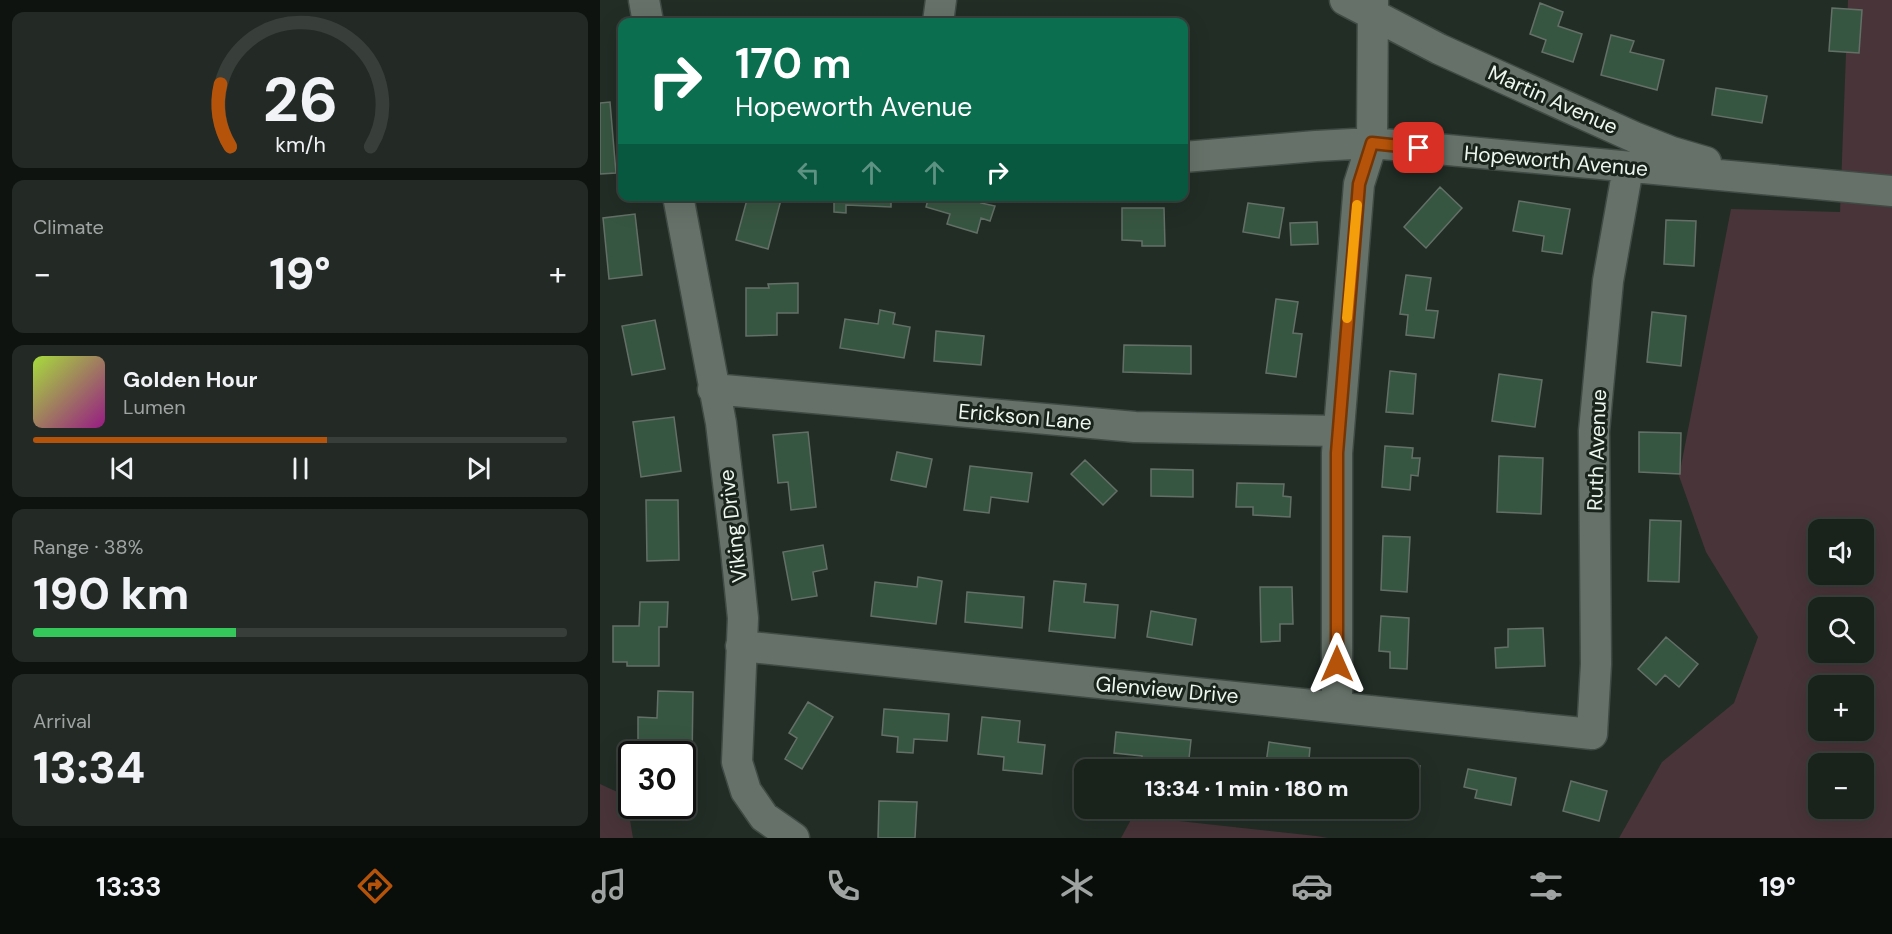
<!DOCTYPE html>
<html lang="en">
<head>
<meta charset="utf-8">
<style>
	:root { --surface:#1a221c; --page:#232a25; --text:#f1f3f6; --muted:#9fa4a3; --line:#383f3b; --accent:#b45309 }
	body { margin:0; font-family:"DM Sans",sans-serif; background:var(--page); color:var(--text); height:100vh; display:flex; flex-direction:column; font-size:22px; white-space:nowrap }
	* { box-sizing:border-box; margin:0 }
	p { font-size:20px; color:var(--muted) }
	.icon { flex:none; width:33px; height:33px; fill:none; stroke:currentColor; stroke-width:2; stroke-linecap:round; stroke-linejoin:round }
	.map { position:relative; flex:1; overflow:hidden }
	.details { display:flex; flex-direction:column; gap:12px; padding:12px; background:#0e130f; width:600px }
	.details>* { flex:none }
	.banner { position:absolute; left:18px; top:18px; width:570px; height:183px; border-radius:12px; box-shadow:0 6px 24px #0002,0 0 0 2px var(--line); background:#0b6e4f; color:#fff; overflow:hidden }
	.buttons { position:absolute; left:1208px; top:519px; display:grid; gap:12px }
	.buttons a { display:grid; place-items:center; width:66px; height:66px; border-radius:12px; background:var(--surface); box-shadow:0 6px 24px #0002,0 0 0 2px var(--line); font-size:30px }
	.speed { position:absolute; left:18px; top:741px; display:flex; gap:12px; font-size:30px; font-weight:700; text-align:center }
	.speed>* { display:grid; place-content:center; width:78px; height:78px; border-radius:50%; background:var(--surface); box-shadow:0 6px 24px #0002,0 0 0 2px var(--line); line-height:1 }
	.speed .limit { border:3px solid #111; border-radius:9px; background:#fff; color:#111 }
	.pin { position:absolute; display:grid; place-items:center; width:51px; height:51px; color:#fff; margin:-26px; border-radius:12px; box-shadow:0 3px 9px #0006 }
	.me { position:absolute; width:66px; margin:-33px; rotate:0deg; stroke-linejoin:round; filter:drop-shadow(0 0 4px #0008) }
	.turn { display:flex; align-items:center; gap:21px; height:126px; padding:0 18px; font-size:27px }
	.turn .icon { width:78px; height:78px; stroke-width:2.5 }
	.turn b { display:block; font-size:42px; line-height:51px }
	.lanes { display:flex; align-items:center; height:57px; padding:0 18px; background:#0003; justify-content:center; gap:30px; direction:ltr }
	.lanes .off { opacity:.35 }
	.big { font-size:45px; font-weight:800; line-height:1.1 }
	.details .widget { flex:1; display:flex; flex-direction:column; justify-content:center; gap:9px; min-width:0; padding:0 21px; border-radius:12px; background:var(--page) }
	.details .dial { align-items:center; gap:0 }
	.dial svg { height:156px; overflow:visible; fill:none; stroke:var(--line); stroke-width:7; stroke-linecap:round; text-anchor:middle }
	.dial text { fill:var(--text); stroke:none }
	.song { display:flex; align-items:center; gap:18px }
	.cover { width:72px; height:72px; border-radius:9px; background:linear-gradient(135deg,hsl(80 70% 55%),hsl(310 70% 35%)) }
	.played { height:6px; border-radius:3px; background:linear-gradient(90deg,var(--accent) 55%,var(--line) 55%) }
	.keys { display:flex; justify-content:space-around; direction:ltr }
	.heat { display:flex; justify-content:space-between; align-items:center; font-size:33px; direction:ltr }
	.charge { height:9px; border-radius:4px; background:linear-gradient(90deg,#34c759 38%,var(--line) 0) }
	.trip { position:absolute; left:474px; top:759px; width:345px; height:60px; border-radius:12px; background:var(--surface); box-shadow:0 6px 24px #0002,0 0 0 2px var(--line); font-weight:800; line-height:60px; text-align:center }
	.tab-bar { display:flex; height:96px; justify-content:space-around; align-items:center; background:#0a0e0b; color:var(--muted) }
	.tab-bar .icon { width:42px; height:42px }
	.tab-bar .current { color:var(--accent) }
	.tab-bar b { font-size:27px; color:var(--text) }
	main { display:flex; flex:1; min-height:0 }
	.map>svg:first-child { display:block }
</style>
</head>
<body>
<main>
<section class="details">
<div class="widget dial"><svg viewBox="0 0 100 80">
<path d="M14 69A42 42 0 1 1 86 69"/>
<path d="M14 69A42 42 0 0 1 9 37" stroke="#b45309"/>
<text x="50" y="56" font-size="32" font-weight="700">26</text>
<text x="50" y="72" font-size="11">km/h</text>
</svg></div>
<div class="widget"><p>Climate</p>
<div class="heat"><a>−</a><b class="big">19°</b><a>+</a></div>
</div>
<div class="widget">
<div class="song"><i class="cover"></i><div><b>Golden Hour</b><p>Lumen</p></div></div>
<div class="played"></div>
<div class="keys"><svg class="icon" aria-label="previous" viewBox="0 0 24 24"><path d="M18 5L8 12l10 7zM5 5v14"/></svg><svg class="icon" aria-label="pause" viewBox="0 0 24 24"><path d="M8 5v14M16 5v14"/></svg><svg class="icon" aria-label="next" viewBox="0 0 24 24"><path d="M6 5l10 7-10 7zM19 5v14"/></svg></div>
</div>
<div class="widget"><p>Range · 38%</p><b class="big">190 km</b><div class="charge"></div></div>
<div class="widget"><p>Arrival</p><b class="big">13:34</b></div>
</section>
<div class="map">
<svg width="1292" height="838" viewBox="0 0 1292 838">
	<rect width="100%" height="100%" fill="#222d26"/>
	<path fill="#483439" fill-rule="evenodd" d="M1248,0H1292V838H1019L1062,762L1134,703L1158,637L1106,552L1079,476L1131,209L1240,212ZM1218,530H1263V574H1218ZM1218,608H1263V652H1218ZM1218,686H1263V730H1218ZM1218,764H1263V808H1218Z
		M0,784L26,796L33,838H0Z
		M533,816L716,836L728,838H521Z"/>
	<path fill="#375641" stroke="#647067" stroke-width="1.5" d="M940,3L963,12L958,26L982,34L973,62L942,52L946,40L930,34Z
		M1232,8L1262,10L1259,53L1229,51Z
		M1011,35L1034,41L1030,52L1064,60L1057,90L1001,75Z
		M1116,88L1167,96L1162,123L1112,115Z
		M10,102L16,173L0,174V103Z
		M840,187L862,208L826,248L804,227Z
		M148,196H182L168,249L136,240Z
		M234,196H291V207L246,205V213L234,212Z
		M329,196H383L381,203L395,206L390,221L381,218L377,233L347,224L350,214L326,207Z
		M919,201L970,209L962,254L942,251L944,236L913,231Z
		M648,203L684,208L679,238L643,232Z
		M522,208H564L565,246H542V241L522,240Z
		M35,214L42,275L9,279L3,218Z
		M1066,220L1096,221L1094,266L1064,264Z
		M717,222L718,244L691,245L690,223Z
		M806,275L831,278L826,310L838,311L834,338L806,335L808,315L800,314Z
		M198,283V313H177V335L146,336V288H169L168,284Z
		M676,299L698,302L693,333L702,334L696,377L666,373Z
		M280,310L295,313L293,324L310,327L304,358L240,348L245,319L278,324Z
		M1052,312L1086,316L1081,366L1047,362Z
		M55,320L65,369L32,375L22,326Z
		M336,331L384,336L381,365L334,361Z
		M524,345L591,346V374L523,372Z
		M790,371L816,374L813,414L786,412Z
		M899,374L942,380L935,427L892,421Z
		M74,417L81,471L41,477L33,422Z
		M208,432L216,507L191,510L188,482L178,483L173,435Z
		M1039,432L1081,433L1080,474L1039,472Z
		M785,446L813,448L812,458H820L818,476L811,475L810,490L782,487Z
		M297,452L332,459L326,487L291,480Z
		M899,456L943,458L941,514L897,512Z
		M485,460L517,491L503,505L471,474Z
		M370,466L432,473L428,502L391,497L389,513L364,510Z
		M551,469L593,470V497L551,496Z
		M637,483L684,484L683,496L691,497L690,517L653,515V507H636Z
		M46,500H78L79,560L47,561Z
		M1050,520L1081,521L1079,582L1048,581Z
		M783,536L810,537L807,592L781,590Z
		M223,545L227,569L213,572L217,596L192,600L183,552Z
		M318,577L342,581L336,624L271,616L275,582L317,587Z
		M454,581L486,584L484,602L518,605L515,638L449,631Z
		M660,587H692L693,624H680V641L661,642Z
		M367,592L424,597L422,628L365,622Z
		M40,602H68L67,627H59V666H27V662H13V626H39Z
		M551,611L596,619L592,645L547,637Z
		M781,616L809,618L807,669L790,668V652L779,651Z
		M943,628L945,666L896,668L895,648L908,647V629Z
		M1066,637L1098,664L1079,687L1065,675L1056,685L1038,669Z
		M58,691L93,692L92,761H82V754H72V746L38,745V717L57,718Z
		M208,702L233,717L202,769L185,759L197,738L189,733Z
		M284,709L349,714L347,741L314,739L313,753L297,752L298,737L282,735Z
		M382,717L420,721L418,742L445,745L442,774L403,770L404,757L378,754Z
		M516,732L591,740L588,768L542,764V756L514,753Z
		M669,742L710,748L709,759L733,763L732,770H665Z
		M763,758L820,766L816,795L808,794V770H762Z
		M868,769L916,778L911,805L875,798L877,790L864,787Z
		M971,781L1007,791L999,821L963,811Z
		M279,801L317,802L315,838H278Z"/>
	<g fill="none" stroke-linecap="round" stroke-linejoin="round">
		<defs>
			<path id="minor" d="M44,0L48,22
				M745,0L839,49L1034,137L1072,152L1106,162
				M338,22L341,0
				M584,157L716,146L772,143L1292,191
				M78,196L121,423L136,550L143,618L137,762L146,791L164,817L194,838
				M113,389L535,427L738,431
				M141,646C425,677 709,704 992,734L996,664L994,431L1008,281L1028,168
				M737,707V453L759,184L772,143L773,0"/>
		</defs>
		<use href="#minor" stroke="#414b45" stroke-width="33"/>
		<use href="#minor" stroke="#667269" stroke-width="30"/>
	</g>
	<g fill="none" stroke-linecap="round" stroke-linejoin="round">
		<defs>
			<path id="route" d="M737,664V453L759,184L772,143L819,148"/>
		</defs>
		<use href="#route" stroke="#753606" stroke-width="15"/>
		<use href="#route" stroke="#b45309" stroke-width="10"/>
		<path stroke="#f59e0b" stroke-width="10" d="M747,318L757,205"/>
	</g>
	<g text-anchor="middle" stroke-width="6" stroke-linejoin="round" paint-order="stroke">
		<g font-size="21" fill="#eef6f0" stroke="#19231c">
			<text transform="translate(953 100) rotate(24)" y="7">Martin Avenue</text>
			<text transform="translate(956 161) rotate(5)" y="7">Hopeworth Avenue</text>
			<text transform="translate(425 417) rotate(5)" y="7">Erickson Lane</text>
			<text transform="translate(997 450) rotate(-88)" y="7">Ruth Avenue</text>
			<text transform="translate(133 526) rotate(-97)" y="7">Viking Drive</text>
			<text transform="translate(567 690) rotate(5)" y="7">Glenview Drive</text>
		</g>
	</g>
</svg>
<div class="buttons">
<a><svg class="icon" aria-label="sound" viewBox="0 0 24 24"><path d="M4 9h4l5-4v14l-5-4H4zM17 9q2 3 0 6"/></svg></a>
<a><svg class="icon" aria-label="search" viewBox="0 0 24 24"><circle cx="10" cy="10" r="6"/><path d="M15 15l6 6"/></svg></a>
<a>+</a>
<a>−</a>
</div>
<div class="speed"><div class="limit">30</div></div>
<div class="pin" style="left:819px;top:148px;background:#d93025"><svg class="icon" aria-label="arrive" viewBox="0 0 24 24"><path d="M6 21V4h12l-3 4 3 4H6"/></svg></div>
<svg class="me" style="left:737px;top:664px" viewBox="-20 -20 40 40"><path d="M0-17L14 15 0 8-14 15z" fill="#b45309" stroke="#fff" stroke-width="4"/></svg>
<div class="trip">13:34 · 1 min · 180 m</div>
<div class="banner">
<div class="turn"><svg class="icon" aria-label="right" viewBox="0 0 24 24"><path d="M7 20v-9h11M14 6l5 5-5 5"/></svg><div><b>170 m</b>Hopeworth Avenue</div></div>
<div class="lanes"><svg class="icon off" aria-label="left" viewBox="0 0 24 24"><path d="M17 20v-9H6M10 6l-5 5 5 5"/></svg><svg class="icon off" aria-label="ahead" viewBox="0 0 24 24"><path d="M12 20V5M6 11l6-6 6 6"/></svg><svg class="icon off" aria-label="ahead" viewBox="0 0 24 24"><path d="M12 20V5M6 11l6-6 6 6"/></svg><svg class="icon" aria-label="right" viewBox="0 0 24 24"><path d="M7 20v-9h11M14 6l5 5-5 5"/></svg></div>
</div>
</div>
</main>
<nav class="tab-bar">
<b>13:33</b>
<svg class="icon current" aria-label="directions" viewBox="0 0 24 24"><path d="M12 3l9 9-9 9-9-9zM9 14v-3h6M13 9l2 2-2 2"/></svg>
<svg class="icon" aria-label="music" viewBox="0 0 24 24"><path d="M9 18V5l10-2v13"/><circle cx="6" cy="18" r="3"/><circle cx="16" cy="16" r="3"/></svg>
<svg class="icon" aria-label="phone" viewBox="0 0 24 24"><path d="M5 4h4l2 5-3 2q2 4 5 5l2-3 5 2v4C11 20 4 13 5 4z"/></svg>
<svg class="icon" aria-label="climate" viewBox="0 0 24 24"><path d="M12 3v18M4 7l16 10M4 17L20 7"/></svg>
<svg class="icon" aria-label="car" viewBox="0 0 24 24"><path d="M5 17H2v-5l4-1 3-4h7l3 4 3 1v5h-3M9 17h6M6 11h13"/><circle cx="7" cy="17" r="2"/><circle cx="17" cy="17" r="2"/></svg>
<svg class="icon" aria-label="filters" viewBox="0 0 24 24"><path d="M4 7h16M4 17h16"/><circle cx="9" cy="7" r="2"/><circle cx="15" cy="17" r="2"/></svg>
<b>19°</b>
</nav>
</body>
</html>
